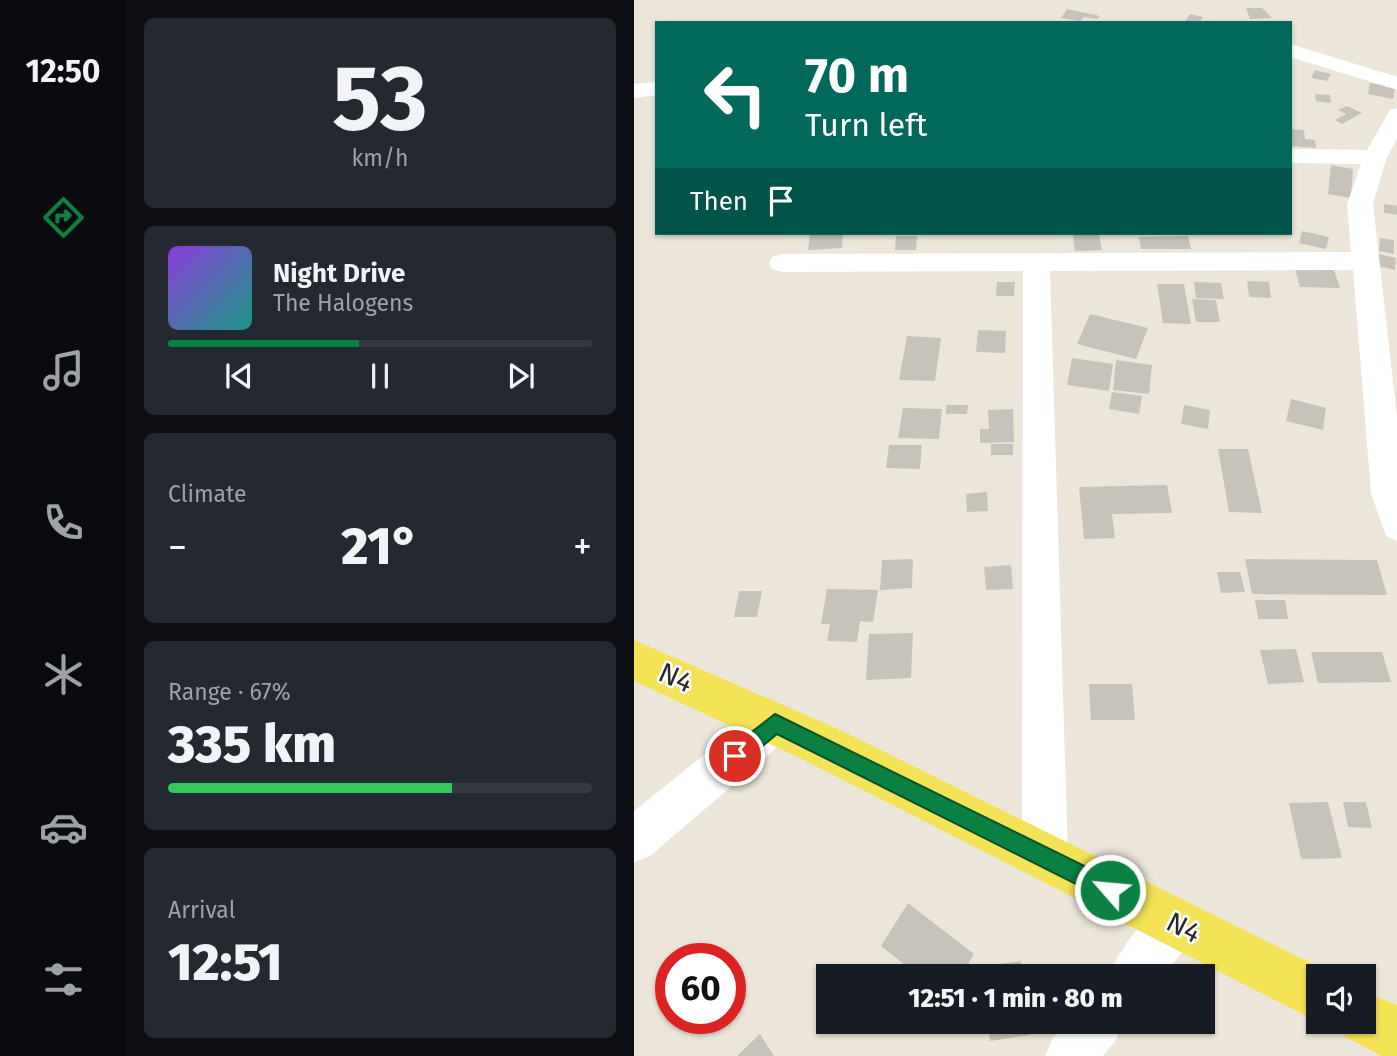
<!DOCTYPE html>
<html lang="en">
<head>
<meta charset="utf-8">
<style>
	:root { --surface:#171b24; --page:#242831; --text:#f1f3f6; --muted:#9ea1a6; --line:#363941; --accent:#0b8043 }
	body { margin:0; font-family:"Fira Sans",sans-serif; background:var(--page); color:var(--text); height:100vh; display:flex; flex-direction:column; font-size:26px; white-space:nowrap }
	* { box-sizing:border-box; margin:0 }
	p { font-size:23px; color:var(--muted) }
	.icon { flex:none; width:38px; height:38px; fill:none; stroke:currentColor; stroke-width:2; stroke-linecap:round; stroke-linejoin:round }
	.map { position:relative; flex:1; overflow:hidden }
	.side { display:flex; flex-direction:column; gap:18px; padding:18px; background:#0d0f14; width:508px }
	.side>* { flex:none }
	.top-card { position:absolute; left:21px; top:21px; width:637px; height:214px; border-radius:0px; box-shadow:0 2px 5px #0004; background:#00695c; color:#fff; overflow:hidden }
	.tools { position:absolute; left:672px; top:964px; display:grid; gap:14px }
	.tools a { display:grid; place-items:center; width:70px; height:70px; border-radius:0px; background:var(--surface); box-shadow:0 2px 5px #0004; font-size:35px }
	.speed { position:absolute; left:21px; top:943px; display:flex; gap:14px; font-size:35px; font-weight:700; text-align:center }
	.speed>* { display:grid; place-content:center; width:91px; height:91px; border-radius:50%; background:var(--surface); box-shadow:0 2px 5px #0004; line-height:1 }
	.speed .limit { border:10px solid #d22; background:#fff; color:#111 }
	.pin { position:absolute; display:grid; place-items:center; width:60px; height:60px; color:#fff; margin:-30px; border:4px solid #fff; border-radius:50%; box-shadow:0 2px 7px #0007 }
	.me { position:absolute; width:77px; margin:-38px; rotate:297deg; stroke-linejoin:round; filter:drop-shadow(0 0 5px #0008) }
	.turn { display:flex; align-items:center; gap:24px; height:147px; padding:0 35px; font-size:32px }
	.turn .icon { width:91px; height:91px; stroke-width:2.5 }
	.turn b { display:block; font-size:49px; line-height:60px }
	.then { display:flex; align-items:center; height:66px; padding:0 35px; background:#0003; gap:14px; font-size:26px }
	.big { font-size:52px; font-weight:800; line-height:1.1 }
	.side .tile { flex:1; display:flex; flex-direction:column; justify-content:center; gap:10px; min-width:0; padding:0 24px; border-radius:10px; background:var(--page) }
	.side .dial { align-items:center; gap:0 }
	.dial b { font-size:91px; line-height:1 }
	.song { display:flex; align-items:center; gap:21px }
	.cover { width:84px; height:84px; border-radius:10px; background:linear-gradient(135deg,hsl(270 70% 55%),hsl(170 70% 35%)) }
	.played { height:7px; border-radius:4px; background:linear-gradient(90deg,var(--accent) 45%,var(--line) 45%) }
	.keys { display:flex; justify-content:space-around; direction:ltr }
	.heat { display:flex; justify-content:space-between; align-items:center; font-size:38px; direction:ltr }
	.charge { height:10px; border-radius:5px; background:linear-gradient(90deg,#34c759 67%,var(--line) 0) }
	.trip { position:absolute; left:182px; top:964px; width:399px; height:70px; border-radius:0px; background:var(--surface); box-shadow:0 2px 5px #0004; font-weight:800; line-height:70px; text-align:center }
	main { display:flex; flex:1; min-height:0 }
	.dock { display:flex; flex-direction:column; width:126px; justify-content:space-around; align-items:center; background:#090b0e; color:var(--muted) }
	.dock .icon { width:49px; height:49px }
	.dock .on { color:var(--accent) }
	.dock b { font-size:32px; color:var(--text) }
	.map>svg:first-child { display:block }
</style>
</head>
<body>
<main>
<nav class="dock">
<b>12:50</b>
<svg class="icon on" aria-label="directions" viewBox="0 0 24 24"><path d="M12 3l9 9-9 9-9-9zM9 14v-3h6M13 9l2 2-2 2"/></svg>
<svg class="icon" aria-label="music" viewBox="0 0 24 24"><path d="M9 18V5l10-2v13"/><circle cx="6" cy="18" r="3"/><circle cx="16" cy="16" r="3"/></svg>
<svg class="icon" aria-label="phone" viewBox="0 0 24 24"><path d="M5 4h4l2 5-3 2q2 4 5 5l2-3 5 2v4C11 20 4 13 5 4z"/></svg>
<svg class="icon" aria-label="climate" viewBox="0 0 24 24"><path d="M12 3v18M4 7l16 10M4 17L20 7"/></svg>
<svg class="icon" aria-label="car" viewBox="0 0 24 24"><path d="M5 17H2v-5l4-1 3-4h7l3 4 3 1v5h-3M9 17h6M6 11h13"/><circle cx="7" cy="17" r="2"/><circle cx="17" cy="17" r="2"/></svg>
<svg class="icon" aria-label="filters" viewBox="0 0 24 24"><path d="M4 7h16M4 17h16"/><circle cx="9" cy="7" r="2"/><circle cx="15" cy="17" r="2"/></svg>
</nav>
<section class="side">
<div class="tile dial"><b>53</b><p>km/h</p></div>
<div class="tile">
<div class="song"><i class="cover"></i><div><b>Night Drive</b><p>The Halogens</p></div></div>
<div class="played"></div>
<div class="keys"><svg class="icon" aria-label="previous" viewBox="0 0 24 24"><path d="M18 5L8 12l10 7zM5 5v14"/></svg><svg class="icon" aria-label="pause" viewBox="0 0 24 24"><path d="M8 5v14M16 5v14"/></svg><svg class="icon" aria-label="next" viewBox="0 0 24 24"><path d="M6 5l10 7-10 7zM19 5v14"/></svg></div>
</div>
<div class="tile"><p>Climate</p>
<div class="heat"><a>−</a><b class="big">21°</b><a>+</a></div>
</div>
<div class="tile"><p>Range · 67%</p><b class="big">335 km</b><div class="charge"></div></div>
<div class="tile"><p>Arrival</p><b class="big">12:51</b></div>
</section>
<div class="map">
<svg width="764" height="1056" viewBox="0 0 764 1056">
	<rect width="100%" height="100%" fill="#ece6da"/>
	<path fill="#c7c3ba" d="M612,8H628L638,18L616,19Z
		M433,9L466,16L464,19L450,17L446,21L427,18Z
		M556,14L569,17L565,23H550Z
		M681,70L697,74L693,81L677,78Z
		M736,83L761,88L759,99L734,94Z
		M681,94L696,95L697,103L682,101Z
		M713,106L728,113L708,124L701,120L712,114L704,110Z
		M656,129L670,130L671,139L681,140L682,148L656,146Z
		M697,165L719,169L717,198L694,194Z
		M750,204L764,206V215L750,213Z
		M668,231L695,237L692,249L665,243Z
		M209,233L208,248L174,250L176,234Z
		M439,235H465L468,250L441,251Z
		M262,236H283L282,250H261Z
		M554,236L557,249H507L505,237Z
		M746,238L760,240V254L745,251Z
		M741,253L762,258L761,270L739,265Z
		M661,269L700,270L706,288L666,287Z
		M613,281L635,282L637,298L615,297Z
		M363,282H381L380,296H362Z
		M560,282L587,283L590,299L562,298Z
		M523,284H550L557,324L529,323Z
		M558,299L582,300L586,322H562Z
		M456,314L514,328L502,359L443,344Z
		M344,330L372,331L371,353L342,352Z
		M273,336L307,338L301,381L265,380Z
		M438,358L479,364L475,391L433,385Z
		M482,360L518,365L515,394L479,390Z
		M478,392L508,396L505,414L475,409Z
		M657,399L692,408L689,430L652,421Z
		M312,405H334L333,414H312Z
		M550,405L576,410L574,429L547,424Z
		M269,408L308,409L305,439L264,438Z
		M379,409L380,442L346,443V429H355L354,410Z
		M357,444H379V455H357Z
		M255,445H288L286,469L252,468Z
		M584,449H614L628,513L595,512Z
		M533,485L538,513L478,514L481,538L450,539L445,487Z
		M353,492L354,511L333,512L332,494Z
		M279,559L278,588L246,590L248,560Z
		M611,559L743,560L753,595L618,594Z
		M377,565L379,589L352,590L350,567Z
		M583,572H606L611,592L587,593Z
		M193,589L244,590L239,622L226,621L223,642L193,641L196,624H187Z
		M105,591H128L123,617H100Z
		M621,600H651L654,619H624Z
		M279,633L277,678L232,680L235,634Z
		M662,649L670,682L634,684L626,650Z
		M677,652H748L757,682L684,683Z
		M455,684H498L501,720H457Z
		M694,802L708,858L667,859L655,803Z
		M709,802H732L738,828L714,827Z
		M274,903L340,954L327,976H285L247,946Z
		M387,961L389,976H350L349,966Z
		M354,1022H395L396,1035L356,1041Z
		M126,1034L140,1056H103Z"/>
	<g fill="none" stroke-linecap="round" stroke-linejoin="round">
		<path fill="#fff" fill-rule="evenodd" d="M656,44L764,77V90L656,57Z
			M23,82V95L0,98V84Z
			M764,108V137L753,157L739,204L764,426V541L752,536L737,493L719,270L416,271L434,857L427,873L411,880L395,873L388,857L389,271L148,272L138,269L135,263L138,257L148,254L717,252L713,204L727,164L656,163V149L733,150L756,110Z
			M141,703L155,709L161,723L155,737L16,856L0,862V811L127,709Z
			M541,899L558,906L565,923L558,940L529,976H475C484,950 515,910 541,899Z
			M432,1022H489L482,1040L469,1056H411L419,1038Z"/>
		<path fill="#f4e356" fill-rule="evenodd" d="M0,640L204,729L703,976H684V1022L172,761L0,681Z
			M730,991L764,1006V1056H748L711,1037L704,1022H730Z"/>
	</g>
	<path fill="#0b8043" stroke="#07532c" stroke-width="2" d="M141,714L483,882L486,890L483,897L476,900L468,897L143,734L108,763L101,766L94,763L91,756L94,750Z"/>
	<g text-anchor="middle" stroke-width="5" stroke-linejoin="round" paint-order="stroke">
		<g font-size="28" fill="#292929" stroke="#fff">
			<text transform="translate(42 677) rotate(24)" y="10">N4</text>
			<text transform="translate(550 927) rotate(27)" y="10">N4</text>
		</g>
	</g>
</svg>
<div class="tools">
<a><svg class="icon" aria-label="sound" viewBox="0 0 24 24"><path d="M4 9h4l5-4v14l-5-4H4zM17 9q2 3 0 6"/></svg></a>
</div>
<div class="speed"><div class="limit">60</div></div>
<div class="pin" style="left:101px;top:756px;background:#d93025"><svg class="icon" aria-label="arrive" viewBox="0 0 24 24"><path d="M6 21V4h12l-3 4 3 4H6"/></svg></div>
<svg class="me" style="left:476px;top:890px" viewBox="-20 -20 40 40"><circle r="17" fill="#0b8043" stroke="#fff" stroke-width="3"/><path d="M0-11L8 9 0 5-8 9z" fill="#fff"/></svg>
<div class="trip">12:51 · 1 min · 80 m</div>
<div class="top-card">
<div class="turn"><svg class="icon" aria-label="left" viewBox="0 0 24 24"><path d="M17 20v-9H6M10 6l-5 5 5 5"/></svg><div><b>70 m</b>Turn left</div></div>
<div class="then">Then<svg class="icon" aria-label="arrive" viewBox="0 0 24 24"><path d="M6 21V4h12l-3 4 3 4H6"/></svg></div>
</div>
</div>
</main>
</body>
</html>
